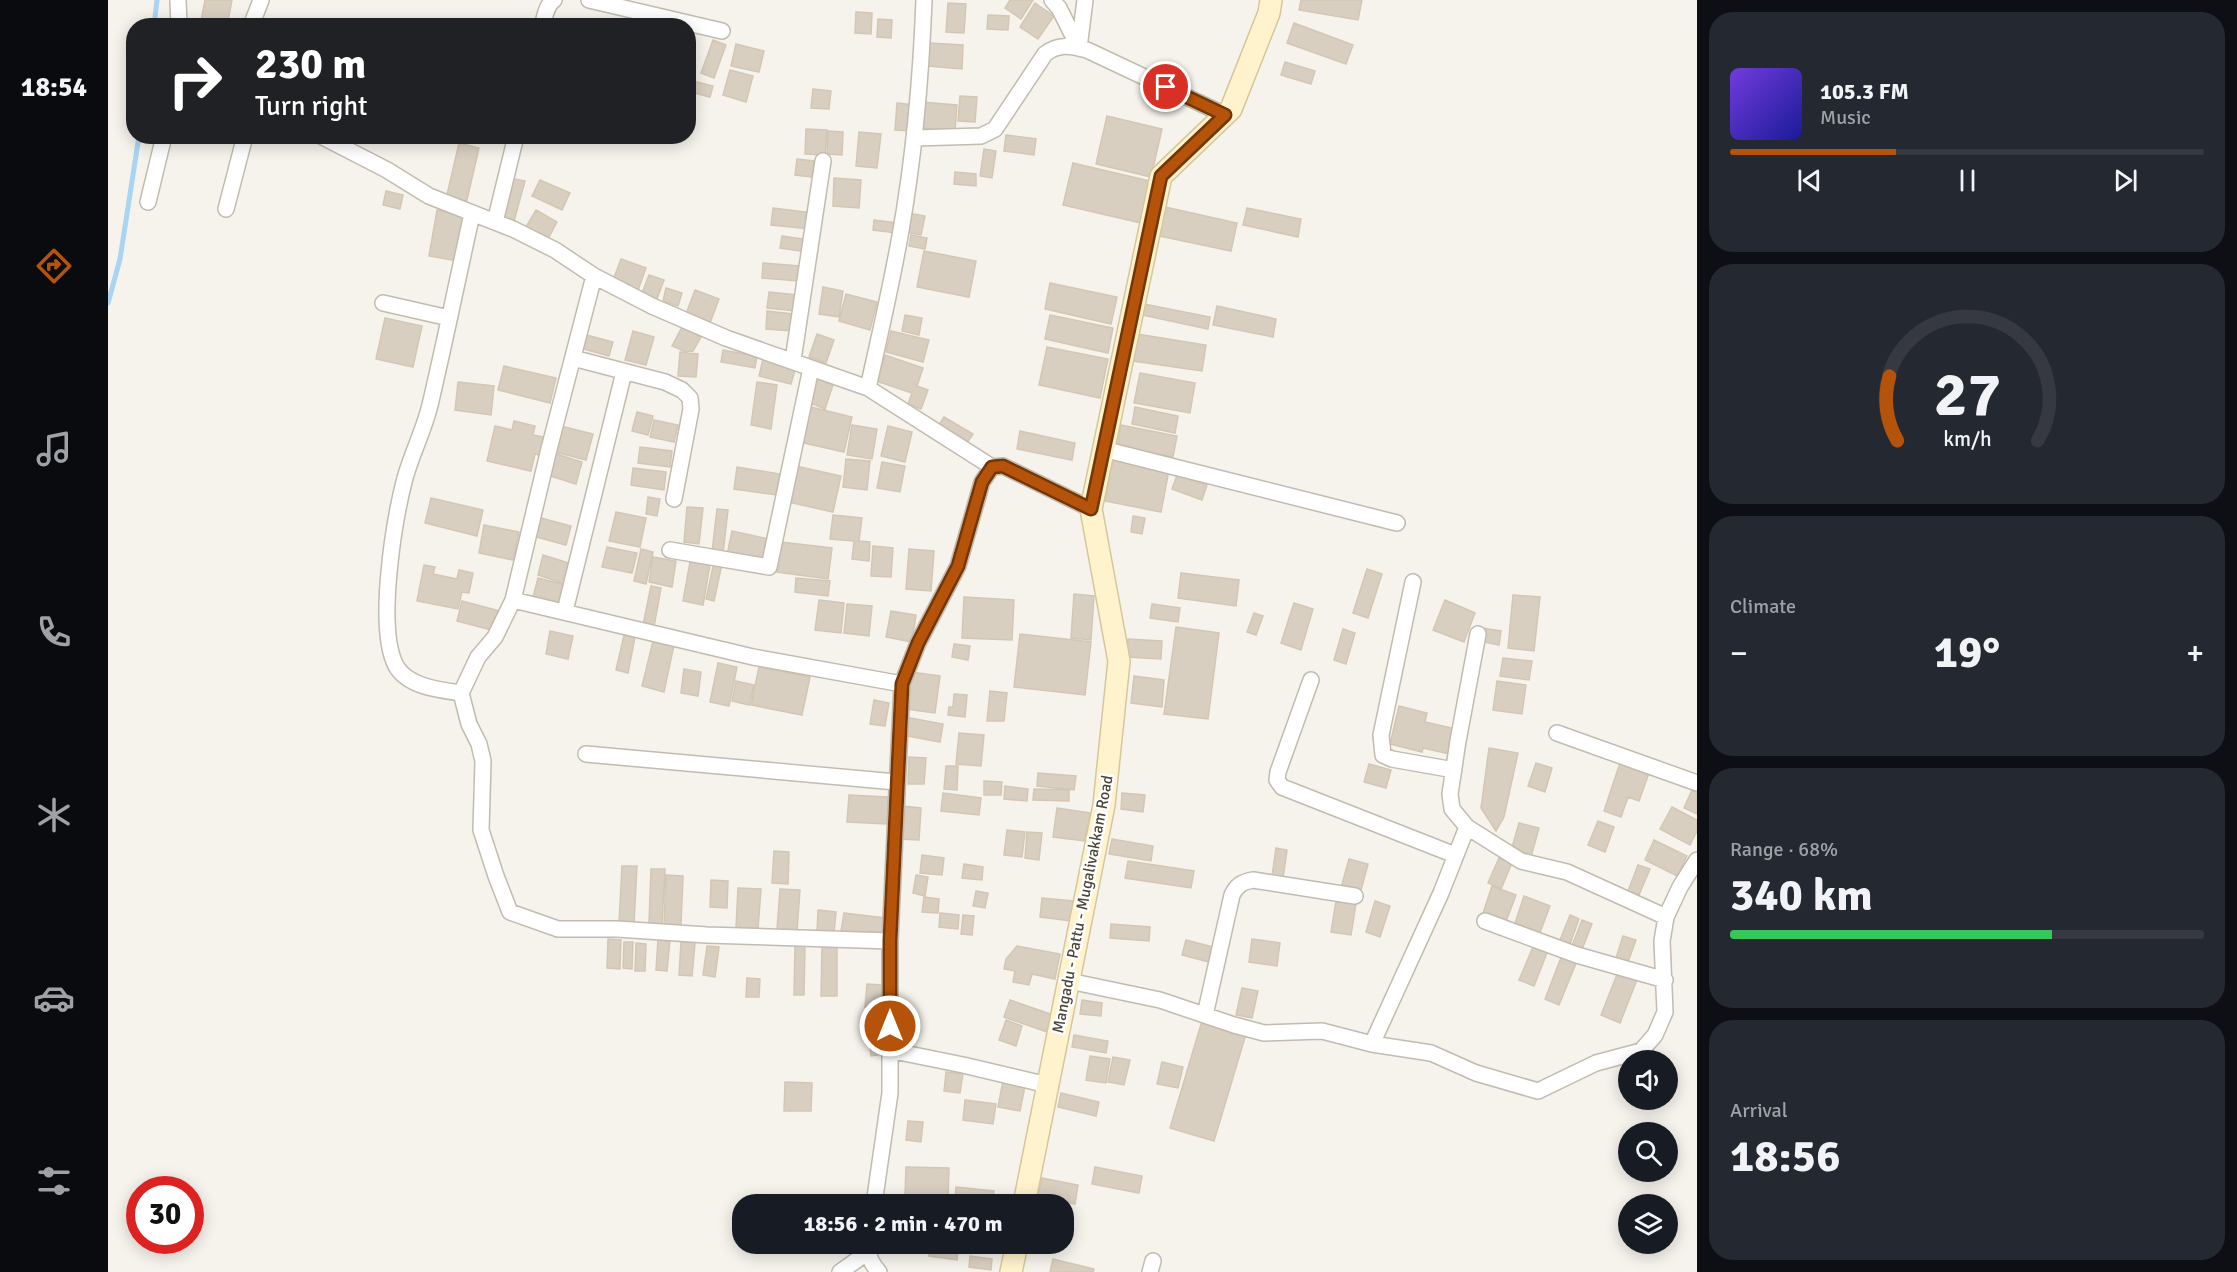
<!DOCTYPE html>
<html lang="en">
<head>
<meta charset="utf-8">
<style>
	:root { --surface:#171b24; --page:#242831; --text:#f1f3f6; --muted:#9ea1a6; --line:#363941; --accent:#b45309 }
	body { margin:0; font-family:Signika,sans-serif; background:var(--page); color:var(--text); height:100vh; display:flex; flex-direction:column; font-size:22px; white-space:nowrap }
	* { box-sizing:border-box; margin:0 }
	p { font-size:20px; color:var(--muted) }
	.icon { flex:none; width:33px; height:33px; fill:none; stroke:currentColor; stroke-width:2; stroke-linecap:round; stroke-linejoin:round }
	.map { position:relative; flex:1; overflow:hidden }
	.sheet { display:flex; flex-direction:column; gap:12px; padding:12px; background:#0d0f14; width:540px }
	.sheet>* { flex:none }
	.banner { position:absolute; left:18px; top:18px; width:570px; height:126px; border-radius:24px; box-shadow:0 3px 15px #0003; background:#202124; color:#fff; overflow:hidden }
	.tools { position:absolute; left:1510px; top:1050px; display:grid; gap:12px }
	.tools a { display:grid; place-items:center; width:60px; height:60px; border-radius:50%; background:var(--surface); box-shadow:0 3px 15px #0003; font-size:30px }
	.speed { position:absolute; left:18px; top:1176px; display:flex; gap:12px; font-size:30px; font-weight:700; text-align:center }
	.speed>* { display:grid; place-content:center; width:78px; height:78px; border-radius:50%; background:var(--surface); box-shadow:0 3px 15px #0003; line-height:1 }
	.speed .limit { border:9px solid #d22; background:#fff; color:#111 }
	.pin { position:absolute; display:grid; place-items:center; width:51px; height:51px; color:#fff; margin:-26px; border:3px solid #fff; border-radius:50%; box-shadow:0 2px 6px #0007 }
	.me { position:absolute; width:66px; margin:-33px; rotate:0deg; stroke-linejoin:round; filter:drop-shadow(0 0 4px #0008) }
	.turn { display:flex; align-items:center; gap:21px; height:126px; padding:0 30px; font-size:27px }
	.turn .icon { width:78px; height:78px; stroke-width:2.5 }
	.turn b { display:block; font-size:42px; line-height:51px }
	.big { font-size:45px; font-weight:700; line-height:1.1 }
	.sheet .widget { flex:1; display:flex; flex-direction:column; justify-content:center; gap:9px; min-width:0; padding:0 21px; border-radius:24px; background:var(--page) }
	.sheet .dial { align-items:center; gap:0 }
	.dial svg { height:156px; overflow:visible; fill:none; stroke:var(--line); stroke-width:7; stroke-linecap:round; text-anchor:middle }
	.dial text { fill:var(--text); stroke:none }
	.song { display:flex; align-items:center; gap:18px }
	.cover { width:72px; height:72px; border-radius:9px; background:linear-gradient(135deg,hsl(260 70% 55%),hsl(240 70% 35%)) }
	.played { height:6px; border-radius:3px; background:linear-gradient(90deg,var(--accent) 35%,var(--line) 35%) }
	.keys { display:flex; justify-content:space-around; direction:ltr }
	.heat { display:flex; justify-content:space-between; align-items:center; font-size:33px; direction:ltr }
	.charge { height:9px; border-radius:4px; background:linear-gradient(90deg,#34c759 68%,var(--line) 0) }
	.trip { position:absolute; left:624px; top:1194px; width:342px; height:60px; border-radius:24px; background:var(--surface); box-shadow:0 3px 15px #0003; font-weight:700; line-height:60px; text-align:center }
	main { display:flex; flex:1; min-height:0 }
	.tab-bar { display:flex; flex-direction:column; width:108px; justify-content:space-around; align-items:center; background:#090b0e; color:var(--muted) }
	.tab-bar .icon { width:42px; height:42px }
	.tab-bar .on { color:var(--accent) }
	.tab-bar b { font-size:27px; color:var(--text) }
	.map>svg:first-child { display:block }
</style>
</head>
<body>
<main>
<nav class="tab-bar">
<b>18:54</b>
<svg class="icon on" aria-label="directions" viewBox="0 0 24 24"><path d="M12 3l9 9-9 9-9-9zM9 14v-3h6M13 9l2 2-2 2"/></svg>
<svg class="icon" aria-label="music" viewBox="0 0 24 24"><path d="M9 18V5l10-2v13"/><circle cx="6" cy="18" r="3"/><circle cx="16" cy="16" r="3"/></svg>
<svg class="icon" aria-label="phone" viewBox="0 0 24 24"><path d="M5 4h4l2 5-3 2q2 4 5 5l2-3 5 2v4C11 20 4 13 5 4z"/></svg>
<svg class="icon" aria-label="climate" viewBox="0 0 24 24"><path d="M12 3v18M4 7l16 10M4 17L20 7"/></svg>
<svg class="icon" aria-label="car" viewBox="0 0 24 24"><path d="M5 17H2v-5l4-1 3-4h7l3 4 3 1v5h-3M9 17h6M6 11h13"/><circle cx="7" cy="17" r="2"/><circle cx="17" cy="17" r="2"/></svg>
<svg class="icon" aria-label="filters" viewBox="0 0 24 24"><path d="M4 7h16M4 17h16"/><circle cx="9" cy="7" r="2"/><circle cx="15" cy="17" r="2"/></svg>
</nav>
<div class="map">
<svg width="1589" height="1272" viewBox="0 0 1589 1272">
	<rect width="100%" height="100%" fill="#f6f3ec"/>
	<g fill="none" stroke-linecap="round" stroke-linejoin="round">
		<path stroke="#a9d4f2" stroke-width="5" d="M46,26L49,0
			M0,303L12,259L31,136"/>
	</g>
	<path fill="#d8cfc1" stroke="#d3c7b4" stroke-width="1.5" d="M97,0H124L119,26H92Z
		M902,0H925L913,19L897,8Z
		M1193,0H1254L1250,20L1191,10Z
		M840,3L858,4L856,33L838,32Z
		M927,3L946,16L930,39L912,27Z
		M748,12L764,13L763,34L747,33Z
		M880,15L901,16L900,30L879,29Z
		M770,19L784,20L783,38L769,37Z
		M1186,23L1245,45L1238,64L1179,43Z
		M605,40L618,45L606,78L593,73Z
		M821,43L855,45L854,69L820,66Z
		M628,44L656,51L651,72L623,66Z
		M1177,62L1207,71L1203,84L1173,75Z
		M622,70L645,76L638,102L615,95Z
		M585,81L605,86L602,97L582,92Z
		M705,89L723,91L721,109L703,108Z
		M852,96L869,97L867,122L850,121Z
		M814,102L849,105L847,130L812,128Z
		M789,103L806,105L804,131L787,130Z
		M999,116L1054,129L1043,177L988,164Z
		M698,129L719,130L717,155L697,154Z
		M720,131L735,132L734,155L719,154Z
		M751,132L773,134L769,168L748,166Z
		M898,135L928,139L926,155L896,151Z
		M351,143L371,148L358,204L338,199Z
		M876,149L888,151L884,178L872,176Z
		M689,159L706,161L704,177L687,175Z
		M965,163L1042,181L1033,223L955,205Z
		M847,172L868,174V186L846,184Z
		M402,178L417,181L406,221L392,217Z
		M726,178L753,180L751,208L725,206Z
		M432,180L462,193L454,210L424,196Z
		M278,191L295,195L292,209L275,205Z
		M1057,207L1129,223L1123,251L1051,236Z
		M665,208L704,213L702,229L663,225Z
		M1139,208L1193,219L1190,237L1135,225Z
		M329,210L357,215L349,261L321,256Z
		M428,210L449,222L440,239L418,227Z
		M800,213L817,216L813,235L796,232Z
		M766,220L789,223L788,233L765,230Z
		M803,235L819,238L817,249L801,246Z
		M674,236L701,240L699,252L672,248Z
		M816,251L868,261L861,297L809,287Z
		M513,259L538,268L529,293L504,283Z
		M655,263L692,266L690,281L654,278Z
		M541,275L556,280L549,299L534,293Z
		M942,283L1009,297L1003,324L937,309Z
		M715,287L735,291L731,317L711,314Z
		M558,288L574,293L570,306L555,301Z
		M587,290L611,299L602,323L578,314Z
		M661,292L689,295L688,311L659,308Z
		M738,294L769,302L762,330L731,321Z
		M1036,304L1102,317L1100,329L1034,315Z
		M1109,306L1168,319L1165,337L1105,325Z
		M659,311L685,314L684,331L658,329Z
		M797,315L814,318L811,335L794,331Z
		M942,315L1005,328L1000,353L937,339Z
		M277,318L314,326L305,367L268,359Z
		M574,327L593,337L585,351L578,352L564,346Z
		M525,331L546,337L538,365L517,360Z
		M783,331L821,340L815,362L778,352Z
		M475,334L505,342L501,356L472,348Z
		M709,334L726,340L718,363L701,357Z
		M1029,334L1098,345L1094,371L1025,361Z
		M939,347L1000,359L992,398L931,385Z
		M615,350L649,356L647,368L613,362Z
		M572,352L590,354L588,377L570,376Z
		M777,355L815,368L809,386L820,390L813,409L800,404L804,393L768,381Z
		M655,359L688,367L683,384L651,376Z
		M396,366L448,378L442,403L390,390Z
		M1032,373L1087,383L1082,413L1026,403Z
		M708,378L725,385L717,409L700,402Z
		M350,382L386,386L383,415L347,410Z
		M649,382L669,385L663,429L643,425Z
		M699,406L744,417L736,452L691,442Z
		M1027,407L1070,416L1067,433L1024,424Z
		M529,412L545,416L540,435L524,431Z
		M836,417L865,434L859,443L830,426Z
		M546,420L570,425L566,442L542,437Z
		M406,421L427,426L425,435L436,437L432,455L427,454L423,471L379,461L387,426L404,430Z
		M744,425L769,429L764,459L739,455Z
		M1013,425L1069,436L1065,457L1009,447Z
		M453,426L485,434L478,460L447,452Z
		M780,426L804,432L797,462L773,456Z
		M912,431L967,443L964,460L909,449Z
		M532,447L564,451L562,467L530,463Z
		M445,453L474,462L468,484L439,475Z
		M738,459L762,461L759,490L735,487Z
		M1005,459L1061,470L1053,512L997,501Z
		M774,462L797,466L792,492L769,488Z
		M688,466L733,476L725,512L680,502Z
		M629,467L672,474L669,495L626,489Z
		M525,468L558,472L556,490L523,485Z
		M1069,475L1099,485L1094,500L1064,489Z
		M540,497L552,499L549,516L538,514Z
		M323,498L375,510L369,536L317,523Z
		M579,507L595,508L591,544L576,542Z
		M609,509L620,510L615,554L604,552Z
		M508,512L538,518L532,547L501,541Z
		M725,515L754,518L751,541L762,542L761,561L744,559L746,541L722,539Z
		M1025,516L1037,518L1034,534L1023,532Z
		M433,518L463,526L458,545L428,537Z
		M376,525L411,532L405,560L371,553Z
		M624,531L661,539L656,563L619,555Z
		M673,542L724,548L720,579L669,572Z
		M765,546L785,548L783,577L763,576Z
		M499,547L529,553L524,573L494,567Z
		M533,549L545,552L538,584L526,581Z
		M801,549L826,551L823,591L798,589Z
		M435,555L464,564L458,584L430,575Z
		M545,557L568,561L564,587L541,582Z
		M582,562L602,565L595,605L575,601Z
		M606,562L614,564L606,601L598,599Z
		M316,565L327,567L325,574L349,579L351,570L365,573L361,593L354,592L350,609L309,601Z
		M1259,569L1274,574L1260,618L1245,613Z
		M1073,573L1131,580L1128,606L1070,598Z
		M430,578L458,585L454,604L425,597Z
		M688,578L722,581L720,596L687,592Z
		M543,586L553,588L546,627L535,625Z
		M966,594L986,596L983,640L963,638Z
		M1405,595L1432,597L1426,651L1400,648Z
		M856,597L906,600L904,640L854,638Z
		M711,600L736,603L733,633L707,630Z
		M1337,600L1367,613L1356,642L1325,630Z
		M354,601L392,611L387,631L349,621Z
		M1186,603L1205,609L1193,650L1173,643Z
		M739,604L764,606L761,636L736,633Z
		M1044,604L1072,608L1070,622L1042,618Z
		M783,611L808,615L804,642L778,637Z
		M1146,613L1155,616L1148,635L1139,632Z
		M1068,627L1111,633L1100,719L1056,714Z
		M1374,628L1393,631L1391,645L1371,641Z
		M1235,629L1247,633L1238,664L1226,660Z
		M442,631L465,636L460,659L438,654Z
		M912,634L983,642L977,695L906,687Z
		M516,635L527,637L520,673L508,670Z
		M1020,639L1054,641L1053,659L1019,657Z
		M545,641L566,645L556,692L534,686Z
		M846,644L862,646L860,660L844,657Z
		M1395,658L1424,661L1421,680L1392,676Z
		M610,663L629,667L621,706L602,702Z
		M651,667L702,677L694,715L643,705Z
		M576,669L593,672L590,696L573,693Z
		M803,672L832,676L827,713L798,709Z
		M1026,676L1056,680L1054,707L1023,703Z
		M628,681L646,685L641,705L624,701Z
		M1389,681L1418,685L1414,714L1385,710Z
		M882,691L899,693L896,721H879Z
		M846,694L859,695L857,717L840,715L841,707H845Z
		M766,700L781,703L777,726L762,724Z
		M1291,706L1319,713L1317,722L1348,729L1342,754L1315,748L1314,752L1282,744Z
		M797,717L835,724L832,742L794,735Z
		M851,733L876,735L873,766L848,764Z
		M1381,748L1410,753L1396,817L1388,831L1373,808Z
		M801,757L818,758L816,784H800Z
		M1428,763L1444,768L1437,792L1420,786Z
		M1512,763L1541,773L1531,801L1520,797L1513,817L1496,811Z
		M1261,764L1283,770L1278,788L1256,782Z
		M838,766H850L849,790L836,789Z
		M930,773L968,776L966,790L929,786Z
		M876,781L894,782L893,795H876Z
		M897,786L920,789L919,801L896,799Z
		M926,789L961,790V801L925,800Z
		M1584,790L1589,792V814L1576,808Z
		M835,793L873,798L871,815L833,811Z
		M1014,793L1037,795L1035,812L1013,809Z
		M741,795L780,797L779,824L739,822Z
		M794,806L813,808L811,840L791,839Z
		M1564,807L1589,820V831L1582,845L1552,829Z
		M949,808L982,813L977,841L945,837Z
		M1490,821L1506,827L1497,852L1480,845Z
		M1411,823L1431,828L1423,857L1403,851Z
		M899,830L917,832L914,857L896,855Z
		M919,832L934,833L931,860L917,858Z
		M1004,839L1045,846L1043,861L1001,854Z
		M1546,840L1579,856L1569,876L1537,860Z
		M1168,848L1179,850L1175,878L1164,876Z
		M666,851L681,852L680,884L664,883Z
		M814,855L836,858L834,875L812,873Z
		M1391,858L1404,863L1393,889L1380,883Z
		M1241,859L1260,864L1252,894L1233,888Z
		M1020,861L1086,871L1083,888L1017,878Z
		M856,864L875,867L874,880L854,878Z
		M1530,865L1542,869L1531,895L1520,891Z
		M514,866H529L526,924L511,923Z
		M543,869H557L554,924H541Z
		M558,875L575,876L573,925H556Z
		M808,875L820,877L817,896L805,893Z
		M603,880L620,881L619,908L602,907Z
		M1384,886L1408,895L1397,924L1374,916Z
		M630,888L653,889L650,929L628,927Z
		M672,889L692,890L689,931L669,929Z
		M868,891L880,893L877,908L865,906Z
		M1416,896L1442,906L1431,935L1406,926Z
		M816,897L831,899L830,913L814,912Z
		M934,898L965,901L963,921L932,917Z
		M1228,901L1248,904L1243,935L1223,932Z
		M1267,901L1282,906L1272,937L1258,932Z
		M710,910L728,912L726,933L709,932Z
		M736,913L777,918L775,936L733,931Z
		M832,913L851,915L850,929L831,927Z
		M855,915L866,916L864,935L853,934Z
		M1462,915L1471,919L1462,944L1452,940Z
		M1474,920L1484,924L1473,952L1463,948Z
		M1003,924L1042,927L1041,941L1002,938Z
		M1515,936L1528,940L1520,962L1508,958Z
		M500,939L513,940L512,969L499,968Z
		M550,939L562,940L559,971L548,970Z
		M1144,939L1172,943L1169,966L1141,962Z
		M1078,940L1105,947L1101,962L1074,955Z
		M516,942H525L524,969L515,968Z
		M573,942L587,943L584,976L571,975Z
		M1427,942L1441,948L1426,986L1411,980Z
		M528,943L538,944L537,971H527Z
		M599,946L611,947L607,977L595,975Z
		M687,946H697L696,995H686Z
		M909,946L952,954L947,979L924,974L921,985L905,982L907,971L896,969L898,959Z
		M714,947H729V996H713Z
		M1454,955L1469,961L1451,1005L1437,999Z
		M1510,972L1529,980L1512,1023L1493,1015Z
		M639,978L652,979L651,997H638Z
		M759,984L774,985L772,1009L757,1007Z
		M1134,988L1150,991L1144,1018L1128,1015Z
		M902,1000L948,1016L942,1033L896,1017Z
		M974,1000L994,1003L993,1016L972,1014Z
		M898,1020L914,1026L908,1046L891,1040Z
		M1094,1021L1138,1034L1106,1141L1062,1128Z
		M771,1023L776,1054L763,1056L759,1025Z
		M966,1035L1000,1041L998,1053L964,1047Z
		M982,1056L1002,1059L998,1083L978,1080Z
		M1005,1057L1022,1060L1016,1085L1000,1082Z
		M1054,1062L1075,1067L1070,1088L1049,1084Z
		M838,1072L855,1074L852,1093L836,1091Z
		M895,1081L917,1086L912,1111L890,1107Z
		M677,1082L704,1083L703,1111H676Z
		M953,1093L991,1102L988,1116L950,1107Z
		M857,1100L888,1104L885,1124L855,1120Z
		M800,1121L815,1122L813,1142L798,1140Z
		M798,1167L841,1168L840,1198L797,1197Z
		M987,1167L1034,1176L1031,1193L984,1184Z
		M934,1178L970,1185L967,1204L930,1196Z
		M848,1187L886,1191L884,1204L847,1203Z
		M822,1245L850,1249L849,1260L821,1256Z
		M862,1256L884,1259L883,1270L861,1267Z
		M945,1259L986,1269L985,1272H942Z"/>
	<g fill="none" stroke-linecap="round" stroke-linejoin="round">
		<defs>
			<path id="street" d="M70,0L71,26
				M481,0L614,31
				M944,0L951,8L971,48
				M143,26L153,0
				M434,26C437,17 438,5 446,0
				M971,48L977,0
				M213,136L279,170L321,196L405,229L447,250L486,276L544,306L618,338L760,388L884,467
				M807,138L873,136L887,129L937,54C951,43 963,46 979,50L1117,115
				M40,202L56,136
				M118,209L137,136
				M364,214C350,277 337,341 322,405C316,430 304,453 297,478C286,520 268,628 288,666C300,687 332,690 353,693L370,657L387,637L405,600
				M387,222L408,136
				M486,276L441,449L405,600L645,657L794,684
				M275,303L341,318
				M465,358L557,382L574,390L582,398L583,409L566,499
				M685,360L715,161
				M760,388C771,338 783,287 792,236C806,158 813,79 816,0
				M995,449L1289,523
				M562,550L661,567L703,368
				M1305,582L1273,735L1275,755L1284,759L1346,770
				M457,611L516,372
				M1370,634L1350,741L1342,794L1344,809L1359,827L1413,861L1459,872L1558,917
				M1203,680L1170,772L1169,780L1174,787L1347,855
				M353,693L361,724L371,744L375,761L373,830L388,876L402,912L450,929H509L599,935L782,941
				M1449,733L1589,783
				M478,754L788,782
				M1377,921L1469,955L1557,980
				M961,981L1052,1000L1126,1025L1156,1033L1214,1031L1264,1044L1323,1053L1368,1073L1430,1091L1488,1063L1533,1051L1547,1035L1557,1012L1554,941L1558,917L1572,887L1589,860
				M1097,1015L1124,895C1129,885 1134,882 1145,880L1247,896
				M1264,1044L1333,893L1359,827
				M781,1050L855,1065L940,1085
				M766,1204L782,1093V941L794,684L810,643L850,566L874,482L884,467L895,466L983,509
				M761,1244C759,1255 763,1263 771,1272
				M732,1272L760,1252
				M1042,1272L1045,1261"/>
			<path id="secondary" d="M916,1204L996,805L1011,661L983,509L1053,176L1123,109L1161,13L1163,0
				M903,1272L909,1244"/>
		</defs>
		<use href="#street" stroke="#c2bbae" stroke-width="18"/>
		<use href="#secondary" stroke="#d6c79b" stroke-width="24"/>
		<use href="#street" stroke="#fff" stroke-width="15"/>
		<use href="#secondary" stroke="#fff3cd" stroke-width="21"/>
	</g>
	<g fill="none" stroke-linecap="round" stroke-linejoin="round">
		<defs>
			<path id="route" d="M782,1026V941L794,684L810,643L850,566L874,482L884,467L895,466L983,509L1053,176L1117,115L1058,87"/>
		</defs>
		<use href="#route" stroke="#753606" stroke-width="15"/>
		<use href="#route" stroke="#b45309" stroke-width="10"/>
	</g>
	<g text-anchor="middle" stroke-width="5" stroke-linejoin="round" paint-order="stroke">
		<g font-size="16" fill="#4b4439" stroke="#fff">
			<text transform="translate(974 904) rotate(-79)" y="6">Mangadu - Pattu - Mugalivakkam Road</text>
		</g>
	</g>
</svg>
<div class="tools">
<a><svg class="icon" aria-label="sound" viewBox="0 0 24 24"><path d="M4 9h4l5-4v14l-5-4H4zM17 9q2 3 0 6"/></svg></a>
<a><svg class="icon" aria-label="search" viewBox="0 0 24 24"><circle cx="10" cy="10" r="6"/><path d="M15 15l6 6"/></svg></a>
<a><svg class="icon" aria-label="layers" viewBox="0 0 24 24"><path d="M12 4l9 5-9 5-9-5zM3 14l9 5 9-5"/></svg></a>
</div>
<div class="speed"><div class="limit">30</div></div>
<div class="pin" style="left:1058px;top:87px;background:#d93025"><svg class="icon" aria-label="arrive" viewBox="0 0 24 24"><path d="M6 21V4h12l-3 4 3 4H6"/></svg></div>
<svg class="me" style="left:782px;top:1026px" viewBox="-20 -20 40 40"><circle r="17" fill="#b45309" stroke="#fff" stroke-width="3"/><path d="M0-11L8 9 0 5-8 9z" fill="#fff"/></svg>
<div class="trip">18:56 · 2 min · 470 m</div>
<div class="banner">
<div class="turn"><svg class="icon" aria-label="right" viewBox="0 0 24 24"><path d="M7 20v-9h11M14 6l5 5-5 5"/></svg><div><b>230 m</b>Turn right</div></div>
</div>
</div>
<section class="sheet">
<div class="widget">
<div class="song"><i class="cover"></i><div><b>105.3 FM</b><p>Music</p></div></div>
<div class="played"></div>
<div class="keys"><svg class="icon" aria-label="previous" viewBox="0 0 24 24"><path d="M18 5L8 12l10 7zM5 5v14"/></svg><svg class="icon" aria-label="pause" viewBox="0 0 24 24"><path d="M8 5v14M16 5v14"/></svg><svg class="icon" aria-label="next" viewBox="0 0 24 24"><path d="M6 5l10 7-10 7zM19 5v14"/></svg></div>
</div>
<div class="widget dial"><svg viewBox="0 0 100 80">
<path d="M14 69A42 42 0 1 1 86 69"/>
<path d="M14 69A42 42 0 0 1 10 36" stroke="#b45309"/>
<text x="50" y="56" font-size="32" font-weight="700">27</text>
<text x="50" y="72" font-size="11">km/h</text>
</svg></div>
<div class="widget"><p>Climate</p>
<div class="heat"><a>−</a><b class="big">19°</b><a>+</a></div>
</div>
<div class="widget"><p>Range · 68%</p><b class="big">340 km</b><div class="charge"></div></div>
<div class="widget"><p>Arrival</p><b class="big">18:56</b></div>
</section>
</main>
</body>
</html>
